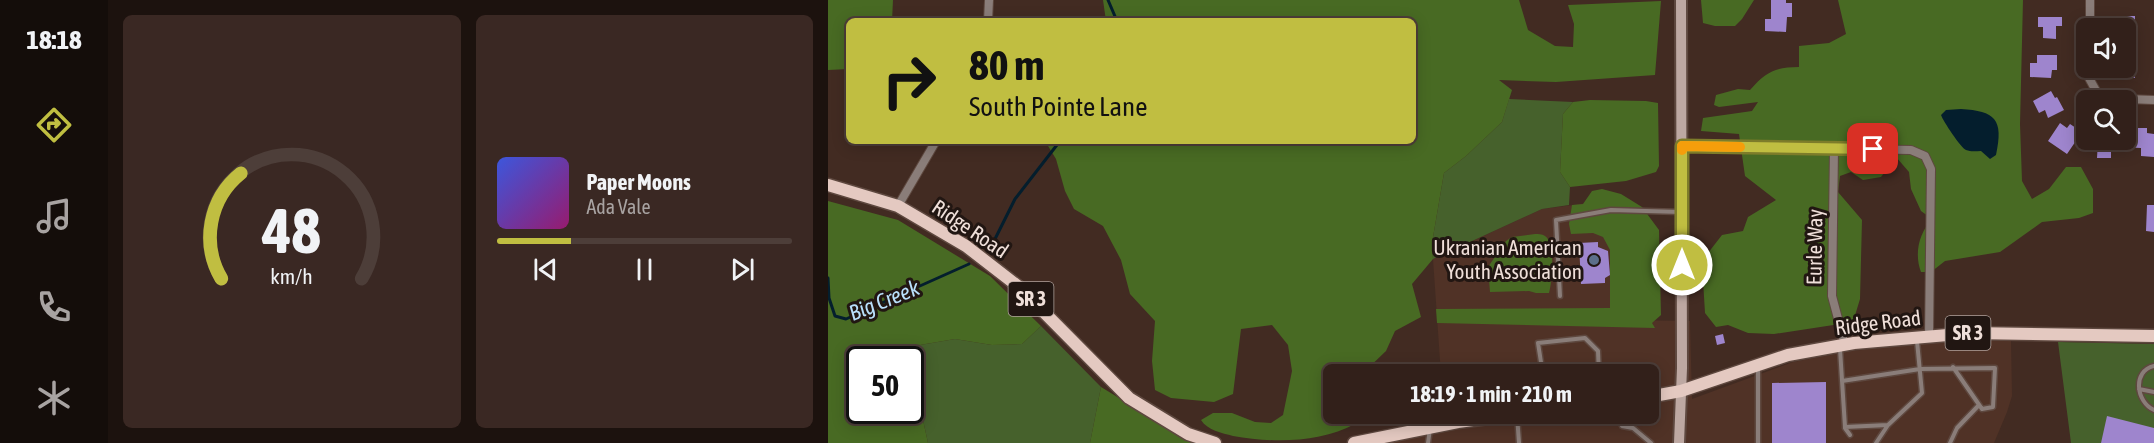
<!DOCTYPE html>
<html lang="en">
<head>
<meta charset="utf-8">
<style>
	:root { --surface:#32201a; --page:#3a2823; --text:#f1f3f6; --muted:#a8a3a2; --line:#4d3e39; --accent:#c0be41 }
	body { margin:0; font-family:"Asap Condensed",sans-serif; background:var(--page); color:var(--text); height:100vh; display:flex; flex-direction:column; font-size:22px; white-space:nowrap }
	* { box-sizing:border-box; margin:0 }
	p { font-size:20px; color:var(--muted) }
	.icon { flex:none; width:33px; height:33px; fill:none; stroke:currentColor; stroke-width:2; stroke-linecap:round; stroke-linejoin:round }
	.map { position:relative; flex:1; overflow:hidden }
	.details { display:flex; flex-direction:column; gap:15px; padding:15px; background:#1c120e; width:720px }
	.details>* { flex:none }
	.banner { position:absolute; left:18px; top:18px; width:570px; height:126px; border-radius:9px; box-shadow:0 3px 15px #0003,0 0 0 2px var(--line); background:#c0be41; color:#111; overflow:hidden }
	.tools { position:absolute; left:1248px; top:18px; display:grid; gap:12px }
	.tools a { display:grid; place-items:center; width:60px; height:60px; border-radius:9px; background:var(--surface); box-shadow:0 3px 15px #0003,0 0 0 2px var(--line); font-size:30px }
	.speed { position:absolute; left:18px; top:346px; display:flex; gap:12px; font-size:30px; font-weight:700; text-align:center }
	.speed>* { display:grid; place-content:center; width:78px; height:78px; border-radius:50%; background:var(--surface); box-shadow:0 3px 15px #0003,0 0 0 2px var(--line); line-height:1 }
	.speed .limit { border:3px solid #111; border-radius:9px; background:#fff; color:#111 }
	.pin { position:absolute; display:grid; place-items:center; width:51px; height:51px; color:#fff; margin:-26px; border-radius:12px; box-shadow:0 3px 9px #0006 }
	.me { position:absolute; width:66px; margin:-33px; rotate:0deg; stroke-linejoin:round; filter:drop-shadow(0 0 4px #0008) }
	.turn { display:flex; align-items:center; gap:21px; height:126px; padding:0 24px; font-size:27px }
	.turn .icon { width:78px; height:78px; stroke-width:2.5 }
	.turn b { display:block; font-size:42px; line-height:51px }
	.details .tile { flex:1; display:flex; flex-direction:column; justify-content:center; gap:9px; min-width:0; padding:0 21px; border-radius:9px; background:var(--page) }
	.details .dial { align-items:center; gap:0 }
	.dial svg { height:156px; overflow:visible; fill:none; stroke:var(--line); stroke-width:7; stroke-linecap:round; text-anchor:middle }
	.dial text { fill:var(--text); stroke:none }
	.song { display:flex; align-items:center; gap:18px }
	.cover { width:72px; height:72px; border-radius:9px; background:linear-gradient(135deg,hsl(230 70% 55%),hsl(320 70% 35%)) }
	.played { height:6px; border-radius:3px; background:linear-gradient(90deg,var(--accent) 25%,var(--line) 25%) }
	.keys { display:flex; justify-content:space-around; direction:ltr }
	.details .tiles { flex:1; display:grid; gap:15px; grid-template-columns:repeat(2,1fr) }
	.trip { position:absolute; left:495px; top:364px; width:336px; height:60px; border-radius:9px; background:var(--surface); box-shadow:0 3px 15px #0003,0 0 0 2px var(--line); font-weight:700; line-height:60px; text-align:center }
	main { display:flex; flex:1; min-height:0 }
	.tabs { display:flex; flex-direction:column; width:108px; justify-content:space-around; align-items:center; background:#140d0a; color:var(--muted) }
	.tabs .icon { width:42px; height:42px }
	.tabs .on { color:var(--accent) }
	.tabs b { font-size:27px; color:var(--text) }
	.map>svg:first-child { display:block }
</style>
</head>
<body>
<main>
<nav class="tabs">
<b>18:18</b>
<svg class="icon on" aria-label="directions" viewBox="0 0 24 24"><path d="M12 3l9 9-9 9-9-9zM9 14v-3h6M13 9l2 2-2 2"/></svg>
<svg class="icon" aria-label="music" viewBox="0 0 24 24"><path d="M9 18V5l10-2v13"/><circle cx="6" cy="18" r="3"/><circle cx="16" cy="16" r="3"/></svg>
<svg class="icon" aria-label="phone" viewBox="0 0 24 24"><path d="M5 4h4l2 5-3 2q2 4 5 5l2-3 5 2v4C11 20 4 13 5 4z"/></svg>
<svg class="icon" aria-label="climate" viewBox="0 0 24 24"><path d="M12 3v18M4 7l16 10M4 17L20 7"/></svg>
</nav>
<section class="details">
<div class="tiles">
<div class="tile dial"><svg viewBox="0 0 100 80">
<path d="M14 69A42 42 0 1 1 86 69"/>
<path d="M14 69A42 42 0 0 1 24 15" stroke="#c0be41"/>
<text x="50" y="56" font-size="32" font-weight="700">48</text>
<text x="50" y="72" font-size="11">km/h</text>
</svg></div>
<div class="tile">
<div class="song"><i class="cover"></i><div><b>Paper Moons</b><p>Ada Vale</p></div></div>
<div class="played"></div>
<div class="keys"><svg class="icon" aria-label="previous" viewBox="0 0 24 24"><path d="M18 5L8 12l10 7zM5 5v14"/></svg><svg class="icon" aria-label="pause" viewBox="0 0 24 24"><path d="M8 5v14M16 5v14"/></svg><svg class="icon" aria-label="next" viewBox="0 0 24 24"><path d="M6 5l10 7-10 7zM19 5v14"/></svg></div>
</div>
</div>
</section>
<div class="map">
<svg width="1326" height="443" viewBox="0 0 1326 443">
	<rect width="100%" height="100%" fill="#422b22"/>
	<path fill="#503226" d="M784,200L788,320L862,321L864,399L965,362L1024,351L1117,341H1183L1184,396L1179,412L1166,443H560L617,430L616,414H820V375H613L605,259L714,209Z"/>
	<path fill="#46612c" d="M681,99L745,102L735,114L732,172L742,187L741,205L714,209L605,259L604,243L616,173L638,156L674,122Z
		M213,326L273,387L262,443H100L95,420L83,384L82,360H79L86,346L127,339L164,345L194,344Z
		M1230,342L1326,344V443H1243Z"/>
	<path fill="#486a23" d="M0,0H65L64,21H21V69L0,70Z
		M275,0H691L700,30L727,46L745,47L746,24L740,5L833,1L827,75L728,82L671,80L684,90L674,122L638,156L616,173L604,243L605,259L584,284L593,317L567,331L558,351L533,375H506V414H529L527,424C492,443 444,443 405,436C394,433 379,430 373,420L385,413H404L427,422L443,423L455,415L464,371L460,345L444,325L413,329L405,394L386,402L343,398L327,390L324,361L327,321L302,294L293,260L275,226L246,209L237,191L228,159L217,141H585V21H278Z
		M873,0H926L914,19L907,26H887L875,23Z
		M1010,0H1195L1192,124L1194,181L1204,199L1221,189L1238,167H1253L1265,189V213L1251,218L1214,222L1172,252L1117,261L1103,272H1093C1086,254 1091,233 1104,219L1093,211L1083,189L1081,172L1068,157L1053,177L1035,180L1023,172L1012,176L1010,192L1034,220L1032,299L1025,322L946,334L920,333L900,325L888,327L877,313L875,280L880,253L894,235L915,231L920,217L948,200L917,176L911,134L873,131L875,118L924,111L930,102L891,107L886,105L888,95L910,89L922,90C938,72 947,67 971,67V46L1001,43L1018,34Z
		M762,100L818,101L830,103L831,166L828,172L798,181L742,187L732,172L735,114L745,102Z
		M774,189L793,194L814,207L831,230L833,315L824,323L827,328L609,323L608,309L782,308V250L775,237L765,233L743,234L741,224L744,205L755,204L764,191Z
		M0,201L70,220L162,276L213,326L194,344L164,345L127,339L86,346L79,360H32V411H82L83,384L95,420L100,443H0Z
		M707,234C710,234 714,234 717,236C728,243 724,282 721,293H708L701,291L662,292L660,267L678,241L684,237Z
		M273,387L365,443H262Z"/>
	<path fill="#041e2d" d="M1133,109C1167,111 1176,119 1168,155L1162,159L1153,151C1148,151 1143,152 1138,150C1133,148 1115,121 1113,115L1118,110Z"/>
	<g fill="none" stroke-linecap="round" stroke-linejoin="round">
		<path stroke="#041e2d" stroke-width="3" d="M280,0L289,21
			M165,243L187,199L232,141
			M0,278L1,298L7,316L18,319L141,264"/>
	</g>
	<path fill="#9e85cd" d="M943,0H958V3H964V17H959L958,32L937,31V19H943Z
		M1288,16H1307V27L1310,26V34H1298V28H1291V25H1288Z
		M1210,17H1234V26H1228V39L1215,38V27H1210Z
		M1209,55H1229V70H1224L1223,78L1202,77V63H1209Z
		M1298,56H1305L1307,78H1289V68H1298Z
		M1223,91L1227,98L1229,97L1236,110L1220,118L1217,110L1211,113L1205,101Z
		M1232,123L1239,128L1242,124L1254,132L1239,154L1220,141Z
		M1301,128H1319V133L1326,134V157L1313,156V148L1292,147V152H1283V158H1269L1270,140H1301Z
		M1319,205H1326V232L1318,231Z
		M770,242V247L780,251L782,275L777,278V283L753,284L751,243Z
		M895,334L897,343L889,345L887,336Z
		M998,382V443H944V383Z
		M1279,416L1326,428V443H1273Z"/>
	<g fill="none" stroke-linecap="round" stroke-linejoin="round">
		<defs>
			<path id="lane" d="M732,296L728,220L783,210L853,212
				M1012,349L1017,427L1060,425L1094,393L1089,341
				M1326,366C1304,371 1308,402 1326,410
				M715,375L710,343L757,338L770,351L771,375
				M1014,381L1092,369L1167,368L1165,407L1154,409L1125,367
				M1311,389L1326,392
				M792,414L794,426L805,428L823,443
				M689,415L691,443
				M1017,428L1022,435
				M600,443L602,429
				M930,443V366
				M1048,443L1060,425
				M1122,443L1129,428L1151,405"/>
			<path id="street" d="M160,21L161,0
				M1262,28V0
				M1261,68V78L1272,98L1326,100
				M854,146L1083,150L1097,156L1103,169L1101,336
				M1006,149L1004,296L1017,345
				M70,206L108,141"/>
			<path id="secondary" d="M851,443L854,368L853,0"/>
			<path id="primary" d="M0,185L70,206L138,246L191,287L301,398L360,434L387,443
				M820,397L853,391L960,355L1026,343L1143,333L1326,336
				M526,443L630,422L690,414"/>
		</defs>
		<use href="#lane" stroke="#5e483f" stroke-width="7"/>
		<use href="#street" stroke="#5e483f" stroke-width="10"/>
		<use href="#secondary" stroke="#5e483f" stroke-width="14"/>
		<use href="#primary" stroke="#5e483f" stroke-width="15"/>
		<use href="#lane" stroke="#8a7d79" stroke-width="4"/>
		<use href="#street" stroke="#8a7d79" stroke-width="8"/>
		<use href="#secondary" stroke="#bda8a2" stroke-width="10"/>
		<use href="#primary" stroke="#e4c9c1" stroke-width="12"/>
	</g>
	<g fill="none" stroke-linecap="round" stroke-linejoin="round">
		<defs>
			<path id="route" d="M854,265V146L1045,149"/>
		</defs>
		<use href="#route" stroke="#7d7c2a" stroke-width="15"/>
		<use href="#route" stroke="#c0be41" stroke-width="10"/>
		<path stroke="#f59e0b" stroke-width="10" d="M854,150V146L912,147"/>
	</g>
	<circle fill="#5c6f8a" stroke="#211612" stroke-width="2" cx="766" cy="260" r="6"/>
	<g text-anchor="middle" stroke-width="6" stroke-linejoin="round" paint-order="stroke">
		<g fill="#211612" stroke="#b1a39d" stroke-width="1.5">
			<rect x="180.5" y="282" width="45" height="34" rx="4.5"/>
			<rect x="1117.5" y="316" width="45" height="34" rx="4.5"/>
		</g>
		<g font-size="20" font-weight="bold" fill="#efdfd9">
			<text x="203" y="306">SR 3</text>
			<text x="1140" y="340">SR 3</text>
		</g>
		<g font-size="21" fill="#efdfd9" stroke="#211612">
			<text transform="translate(142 229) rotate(34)" y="7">Ridge Road</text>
			<text transform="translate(987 247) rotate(-89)" y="7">Eurle Way</text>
			<text transform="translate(1050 323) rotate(-7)" y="7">Ridge Road</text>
		</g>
		<g font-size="21" fill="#efdfd9" stroke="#211612" text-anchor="end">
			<text x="754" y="255">Ukranian American<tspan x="754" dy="24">Youth Association</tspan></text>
		</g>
		<g font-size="22" font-style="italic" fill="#b9e0fb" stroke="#211612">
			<text transform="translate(56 300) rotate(-22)" y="8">Big Creek</text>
		</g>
	</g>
</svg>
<div class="tools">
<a><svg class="icon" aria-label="sound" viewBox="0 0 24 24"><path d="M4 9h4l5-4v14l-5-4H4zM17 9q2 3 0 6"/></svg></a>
<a><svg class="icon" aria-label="search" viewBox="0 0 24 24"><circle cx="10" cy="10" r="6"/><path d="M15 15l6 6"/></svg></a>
</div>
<div class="speed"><div class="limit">50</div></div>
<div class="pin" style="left:1045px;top:149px;background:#d93025"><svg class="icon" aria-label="arrive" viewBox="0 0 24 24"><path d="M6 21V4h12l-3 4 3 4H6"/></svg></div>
<svg class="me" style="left:854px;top:265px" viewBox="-20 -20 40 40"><circle r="17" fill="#c0be41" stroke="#fff" stroke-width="3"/><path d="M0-11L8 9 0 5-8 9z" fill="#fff"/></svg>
<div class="trip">18:19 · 1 min · 210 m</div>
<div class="banner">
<div class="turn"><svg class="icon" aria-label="right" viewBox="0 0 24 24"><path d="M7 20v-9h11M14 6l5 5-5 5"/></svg><div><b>80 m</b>South Pointe Lane</div></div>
</div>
</div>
</main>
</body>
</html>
